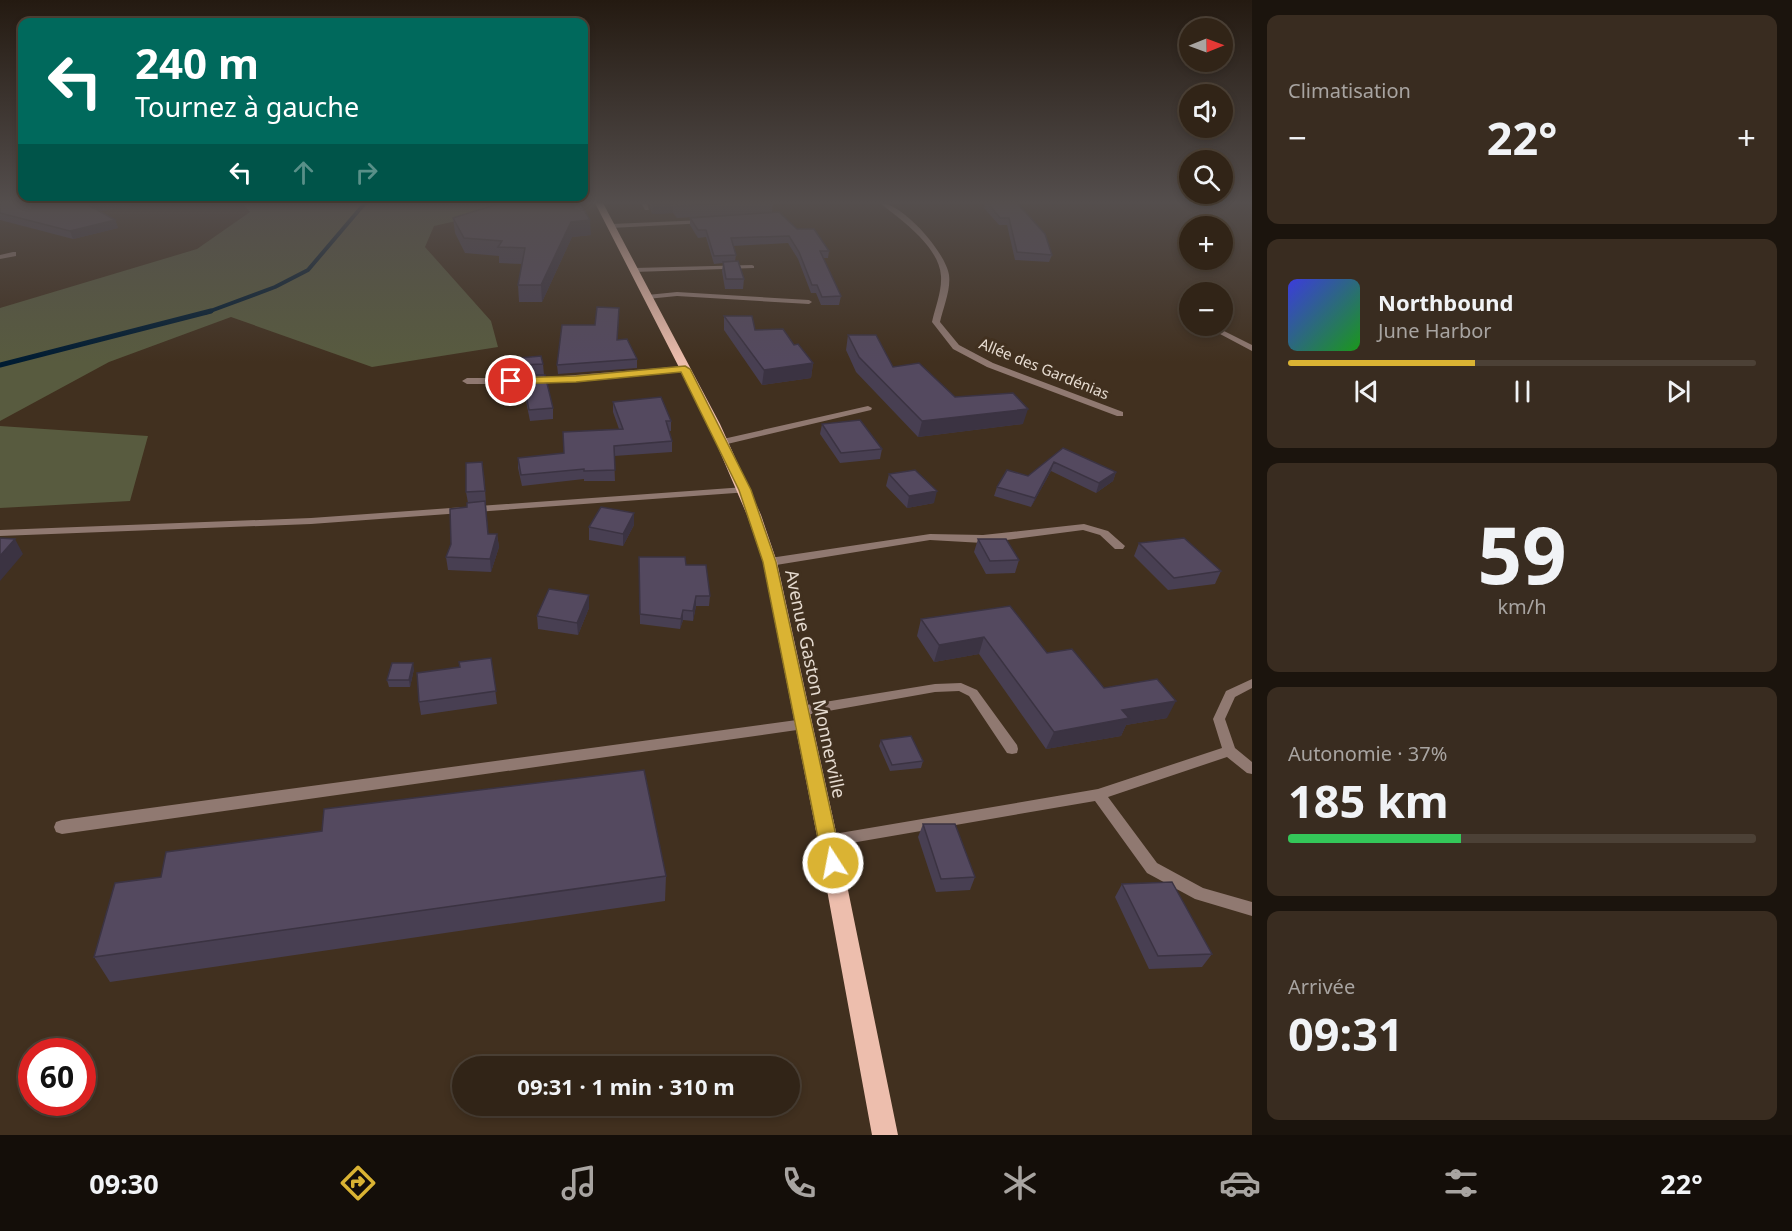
<!DOCTYPE html>
<html lang="fr">
<head>
<meta charset="utf-8">
<style>
	:root { --surface:#312417; --page:#392c20; --text:#f1f3f6; --muted:#a8a4a1; --line:#4c4136; --accent:#dab333 }
	body { margin:0; font-family:"Noto Sans",sans-serif; background:var(--page); color:var(--text); height:100vh; display:flex; flex-direction:column; font-size:22px; white-space:nowrap }
	* { box-sizing:border-box; margin:0 }
	p { font-size:20px; color:var(--muted) }
	.icon { flex:none; width:33px; height:33px; fill:none; stroke:currentColor; stroke-width:2; stroke-linecap:round; stroke-linejoin:round }
	.map { position:relative; flex:1; overflow:hidden }
	.drawer { display:flex; flex-direction:column; gap:15px; padding:15px; background:#1b140d; width:540px }
	.drawer>* { flex:none }
	.banner { position:absolute; left:18px; top:18px; width:570px; height:183px; border-radius:12px; box-shadow:0 3px 9px #0003,0 0 0 2px var(--line); background:#00695c; color:#fff; overflow:hidden }
	.needle { width:39px; rotate:89deg }
	.controls { position:absolute; left:1179px; top:18px; display:grid; gap:12px }
	.controls a { display:grid; place-items:center; width:54px; height:54px; border-radius:50%; background:var(--surface); box-shadow:0 3px 9px #0003,0 0 0 2px var(--line); font-size:30px }
	.speed { position:absolute; left:18px; top:1038px; display:flex; gap:12px; font-size:30px; font-weight:700; text-align:center }
	.speed>* { display:grid; place-content:center; width:78px; height:78px; border-radius:50%; background:var(--surface); box-shadow:0 3px 9px #0003,0 0 0 2px var(--line); line-height:1 }
	.speed .limit { border:9px solid #d22; background:#fff; color:#111 }
	.pin { position:absolute; display:grid; place-items:center; width:51px; height:51px; color:#fff; margin:-26px; border:3px solid #fff; border-radius:50%; box-shadow:0 2px 6px #0007 }
	.me { position:absolute; width:66px; margin:-33px; rotate:349deg; stroke-linejoin:round; filter:drop-shadow(0 0 4px #0008) }
	.turn { display:flex; align-items:center; gap:21px; height:126px; padding:0 18px; font-size:27px }
	.turn .icon { width:78px; height:78px; stroke-width:2.5 }
	.turn b { display:block; font-size:42px; line-height:51px }
	.lanes { display:flex; align-items:center; height:57px; padding:0 18px; background:#0003; justify-content:center; gap:30px; direction:ltr }
	.lanes .off { opacity:.35 }
	.big { font-size:45px; font-weight:700; line-height:1.1 }
	.drawer .card { flex:1; display:flex; flex-direction:column; justify-content:center; gap:9px; min-width:0; padding:0 21px; border-radius:12px; background:var(--page) }
	.drawer .dial { align-items:center; gap:0 }
	.dial b { font-size:78px; line-height:1 }
	.song { display:flex; align-items:center; gap:18px }
	.cover { width:72px; height:72px; border-radius:9px; background:linear-gradient(135deg,hsl(240 70% 55%),hsl(120 70% 35%)) }
	.played { height:6px; border-radius:3px; background:linear-gradient(90deg,var(--accent) 40%,var(--line) 40%) }
	.keys { display:flex; justify-content:space-around; direction:ltr }
	.heat { display:flex; justify-content:space-between; align-items:center; font-size:33px; direction:ltr }
	.charge { height:9px; border-radius:4px; background:linear-gradient(90deg,#34c759 37%,var(--line) 0) }
	.trip { position:absolute; left:452px; top:1056px; width:348px; height:60px; border-radius:30px; background:var(--surface); box-shadow:0 3px 9px #0003,0 0 0 2px var(--line); font-weight:700; line-height:60px; text-align:center }
	.tabs { display:flex; height:96px; justify-content:space-around; align-items:center; background:#140e09; color:var(--muted) }
	.tabs .icon { width:42px; height:42px }
	.tabs .selected { color:var(--accent) }
	.tabs b { font-size:27px; color:var(--text) }
	main { display:flex; flex:1; min-height:0 }
	.map>svg:first-child { display:block }
</style>
</head>
<body>
<main>
<div class="map">
<svg width="1252" height="1135" viewBox="0 0 1252 1135">
	<rect width="100%" height="100%" fill="#41301f"/>
	<path fill="#585b3f" d="M242,203H535L434,226L425,247L491,321L498,347L372,367L231,317L109,362L0,421V308L197,249L250,212Z
		M0,426L148,436L130,501L0,508Z"/>
	<g fill="none" stroke-linecap="round" stroke-linejoin="round">
		<path stroke="#001c32" stroke-width="4" d="M205,313L275,287L308,270L365,203"/>
		<path stroke="#001c32" stroke-width="5" d="M0,365L211,311"/>
		<path fill="#907971" fill-rule="evenodd" d="M641,203H647L649,210H645Z
			M704,220L706,221V223L611,228L608,226L611,224Z
			M752,265L754,266V268L634,272L631,270L634,268Z
			M677,292L809,300L812,302L809,304L677,296L647,299L644,297L647,295Z
			M868,406L872,408L871,410L723,445L719,442L723,439Z
			M1252,679V688L1235,697L1225,719L1235,748L1252,762V774L1247,773L1227,757L1108,797L1157,863L1203,888L1252,902V916L1195,899L1147,873L1095,801L828,847L823,845L821,841L823,837L828,835L1098,789L1222,748L1213,719L1226,691Z
			M961,683L977,690L1017,745L1018,749L1017,753L1012,754L1007,753L969,696L959,691L935,692L800,716L796,714L794,711L796,708L800,706L935,684Z"/>
		<path fill="#907971" fill-rule="evenodd" d="M880,203C903,203 946,253 949,275C951,290 943,308 940,322L959,345L993,363L1123,412V416H1117L987,367L953,349L932,322C935,308 942,291 941,276C939,246 901,220 880,203Z
			M13,252H16V256L0,259V255Z
			M1185,300H1190V305L1185,304Z
			M1205,326H1214L1252,345V351Z
			M685,366L689,369L688,371L539,384H467L462,381L467,378H539Z
			M745,487L750,490L749,492L311,524L0,536V530L311,518Z
			M1084,524L1108,531L1125,546L1123,549H1115L1100,535L1083,530L983,543L930,540L770,566L764,562L770,558L930,534L983,535Z
			M804,719L809,720L811,724L809,728L804,729L62,834L56,832L54,827L56,822L62,820Z"/>
		<path fill="#edbead" fill-rule="evenodd" d="M595,203H603L720,424L761,515L777,562L838,841L898,1135H872L818,841L763,562L747,515L708,424Z"/>
	</g>
	<path fill="#483f52" d="M0,203L100,212L115,220L118,228L73,239L0,220Z
		M649,203H773L772,212L829,251L828,258H823L841,296L839,305H821L816,293H811L798,259L788,243L733,246L736,255L735,261L744,279L743,289H725L722,271L723,263L714,264L706,237L698,238L690,225V218L726,215L677,218L673,213L652,214Z
		M985,203H1017L1052,255L1049,262L1015,260L1007,225H999L984,208Z
		M453,218L591,235L572,237L542,302H519L518,285L522,264L499,263V256L465,253L455,233Z
		M619,308L617,339L637,359V368L558,374L557,365L595,325Z
		M724,316L755,330L794,345L813,363L811,378L762,385L724,330Z
		M848,335L893,367L955,397L1023,424L918,437L856,372L846,350Z
		M519,358L543,364L544,375L553,408V419L530,421L523,386L522,376H521L519,369Z
		M613,402L671,421V431H669L672,441V452L614,456L615,481H584V479L522,486L518,468V458L564,453L619,429L613,412Z
		M822,424L882,449L880,459L840,463L820,434Z
		M1063,448L1116,472L1113,481L1096,493L1051,471L1031,507L994,496L997,487L1028,476Z
		M484,474L488,534H497L499,547L491,572L448,570L446,557L467,507L468,503L466,492Z
		M889,474L934,503L907,508L886,486Z
		M634,525L623,546L589,540V527Z
		M978,539L1019,560L1015,573L986,574L974,552Z
		M1139,543L1221,571L1215,584L1168,590L1134,556Z
		M686,565L710,596L709,606H696L693,621L683,620L680,629L640,624L639,567Z
		M589,595V608L578,635L538,629L537,616Z
		M921,619L1047,653L1104,688L1167,718L1126,725L1121,736L1046,749L979,654L934,662L917,636Z
		M491,658L497,704L421,715L419,702L460,667Z
		M414,669L410,687H389L387,680Z
		M881,740L923,761L921,768L890,771L879,746Z
		M923,824L975,877L970,890L936,892L918,837Z
		M666,876L665,901L110,982L94,957Z
		M1122,884L1212,954L1202,967L1149,969L1115,897Z"/>
	<path fill="#3b3342" d="M103,203H144L92,213L90,206Z
		M653,203H673V213L652,214Z
		M115,220L118,228L73,239L70,231Z
		M590,220L591,235L572,237L542,302L541,285L571,222Z
		M813,363L811,378L762,385L764,370Z
		M1028,409L1023,424L918,437L922,421Z
		M1054,462L1051,471L1031,507L1035,498Z
		M1116,472L1113,481L1096,493L1099,483Z
		M937,491L934,503L907,508L909,496Z
		M634,513V525L623,546V534Z
		M497,534L499,547L491,572L490,559Z
		M15,539L23,554L0,581V556Z
		M589,595V608L578,635L577,623Z
		M696,596V606L693,621V611Z
		M683,610V620L680,629L681,619Z
		M984,637L979,654L934,662L939,645Z
		M413,663L414,669L410,687L409,680Z
		M1176,701L1167,718L1126,725L1121,736L1046,749L1054,732L1122,710Z"/>
	<path fill="#54495f" stroke="#3b3342" stroke-width="1.5" d="M0,203H103L90,206L115,220L70,231L0,213Z
		M501,203H580L590,220L571,222L541,285H518L525,248L498,247L502,241L464,238L453,218Z
		M675,203H731L677,206Z
		M988,203H1017L1045,234L1052,255L1017,252L1009,218H1000Z
		M779,212L797,229H814L829,251H820L841,296L822,297L817,285H812L799,252L789,236L731,238L736,255L714,256L706,230H698L690,218Z
		M738,261L744,279H726L723,262Z
		M597,307L619,308L617,340L627,339L637,359L557,365L562,325H595Z
		M724,316H752L755,330L783,329L794,345L798,344L813,363L764,370Z
		M848,335H876L893,367L919,363L955,397L1013,393L1028,409L922,421L859,357Z
		M541,356L543,364L520,365L519,358Z
		M522,375H545L553,408L529,410Z
		M661,397L671,421H666L672,441L614,446L615,470L584,471V469L521,475L518,458L564,453L563,432L623,429L613,402Z
		M860,420L882,449L841,453L822,424Z
		M1063,448L1116,472L1099,483L1054,462L1035,498L997,487L1007,470L1028,476Z
		M482,462L485,491L466,492V463Z
		M915,470L937,491L909,496L889,474Z
		M485,501L488,534H497L490,559L446,557L451,544L450,509L467,507V503Z
		M601,507L634,513L623,534L589,527Z
		M0,538L15,539L0,556Z
		M1184,538L1221,571L1174,578L1139,543Z
		M978,539H1006L1019,560L990,561Z
		M639,557H685L686,565H706L710,596H696L693,611L683,610L681,619L640,614Z
		M549,589L589,595L577,623L537,616Z
		M1010,606L1047,653L1072,649L1104,688L1157,679L1176,701L1122,710L1129,718L1054,732L984,637L939,645L921,619Z
		M491,658L496,691L419,702L417,673L460,667L459,662Z
		M392,663H413L409,680H387Z
		M911,736L923,761L892,765L881,740Z
		M644,770L666,876L94,957L115,883L161,877L166,852L322,831L324,809Z
		M923,824H955L975,877L941,879Z
		M1172,882L1212,954L1158,956L1122,884Z"/>
	<linearGradient id="sky" x2="0" y2="1"><stop stop-color="#241a11"/><stop offset="0.56" stop-color="#544e4d"/><stop offset="1" stop-color="#544e4d" stop-opacity="0"/></linearGradient>
	<rect width="1252" height="362" fill="url(#sky)"/>
	<path fill="#dab333" stroke="#8e7421" stroke-width="1.5" d="M685,366L690,369L751,490L776,562L842,863L839,869L833,871L826,869L823,863L763,562L739,490L681,372L576,382L511,384L506,381L511,378L576,376Z"/>
	<g text-anchor="middle" stroke-width="6" stroke-linejoin="round" paint-order="stroke">
		<g font-size="15" fill="#e6dbd0" stroke="#41301f">
			<text transform="translate(1044 369) rotate(22)" y="5">Allée des Gardénias</text>
		</g>
		<g font-size="18" fill="#e6dbd0" stroke="#41301f">
			<text transform="translate(815 684) rotate(78)" y="6">Avenue Gaston Monnerville</text>
		</g>
	</g>
</svg>
<div class="controls">
<a><svg class="needle" viewBox="-14 -14 28 28"><path d="M0-13l5 13h-10z" fill="#e53935"/><path d="M0 13l5-13h-10z" fill="#a8a4a1"/></svg></a>
<a><svg class="icon" aria-label="sound" viewBox="0 0 24 24"><path d="M4 9h4l5-4v14l-5-4H4zM17 9q2 3 0 6"/></svg></a>
<a><svg class="icon" aria-label="search" viewBox="0 0 24 24"><circle cx="10" cy="10" r="6"/><path d="M15 15l6 6"/></svg></a>
<a>+</a>
<a>−</a>
</div>
<div class="speed"><div class="limit">60</div></div>
<div class="pin" style="left:511px;top:381px;background:#d93025"><svg class="icon" aria-label="arrive" viewBox="0 0 24 24"><path d="M6 21V4h12l-3 4 3 4H6"/></svg></div>
<svg class="me" style="left:833px;top:863px" viewBox="-20 -20 40 40"><circle r="17" fill="#dab333" stroke="#fff" stroke-width="3"/><path d="M0-11L8 9 0 5-8 9z" fill="#fff"/></svg>
<div class="trip">09:31 · 1 min · 310 m</div>
<div class="banner">
<div class="turn"><svg class="icon" aria-label="left" viewBox="0 0 24 24"><path d="M17 20v-9H6M10 6l-5 5 5 5"/></svg><div><b>240 m</b>Tournez à gauche</div></div>
<div class="lanes"><svg class="icon" aria-label="left" viewBox="0 0 24 24"><path d="M17 20v-9H6M10 6l-5 5 5 5"/></svg><svg class="icon off" aria-label="ahead" viewBox="0 0 24 24"><path d="M12 20V5M6 11l6-6 6 6"/></svg><svg class="icon off" aria-label="right" viewBox="0 0 24 24"><path d="M7 20v-9h11M14 6l5 5-5 5"/></svg></div>
</div>
</div>
<section class="drawer">
<div class="card"><p>Climatisation</p>
<div class="heat"><a>−</a><b class="big">22°</b><a>+</a></div>
</div>
<div class="card">
<div class="song"><i class="cover"></i><div><b>Northbound</b><p>June Harbor</p></div></div>
<div class="played"></div>
<div class="keys"><svg class="icon" aria-label="previous" viewBox="0 0 24 24"><path d="M18 5L8 12l10 7zM5 5v14"/></svg><svg class="icon" aria-label="pause" viewBox="0 0 24 24"><path d="M8 5v14M16 5v14"/></svg><svg class="icon" aria-label="next" viewBox="0 0 24 24"><path d="M6 5l10 7-10 7zM19 5v14"/></svg></div>
</div>
<div class="card dial"><b>59</b><p>km/h</p></div>
<div class="card"><p>Autonomie · 37%</p><b class="big">185 km</b><div class="charge"></div></div>
<div class="card"><p>Arrivée</p><b class="big">09:31</b></div>
</section>
</main>
<nav class="tabs">
<b>09:30</b>
<svg class="icon selected" aria-label="directions" viewBox="0 0 24 24"><path d="M12 3l9 9-9 9-9-9zM9 14v-3h6M13 9l2 2-2 2"/></svg>
<svg class="icon" aria-label="music" viewBox="0 0 24 24"><path d="M9 18V5l10-2v13"/><circle cx="6" cy="18" r="3"/><circle cx="16" cy="16" r="3"/></svg>
<svg class="icon" aria-label="phone" viewBox="0 0 24 24"><path d="M5 4h4l2 5-3 2q2 4 5 5l2-3 5 2v4C11 20 4 13 5 4z"/></svg>
<svg class="icon" aria-label="climate" viewBox="0 0 24 24"><path d="M12 3v18M4 7l16 10M4 17L20 7"/></svg>
<svg class="icon" aria-label="car" viewBox="0 0 24 24"><path d="M5 17H2v-5l4-1 3-4h7l3 4 3 1v5h-3M9 17h6M6 11h13"/><circle cx="7" cy="17" r="2"/><circle cx="17" cy="17" r="2"/></svg>
<svg class="icon" aria-label="filters" viewBox="0 0 24 24"><path d="M4 7h16M4 17h16"/><circle cx="9" cy="7" r="2"/><circle cx="15" cy="17" r="2"/></svg>
<b>22°</b>
</nav>
</body>
</html>
